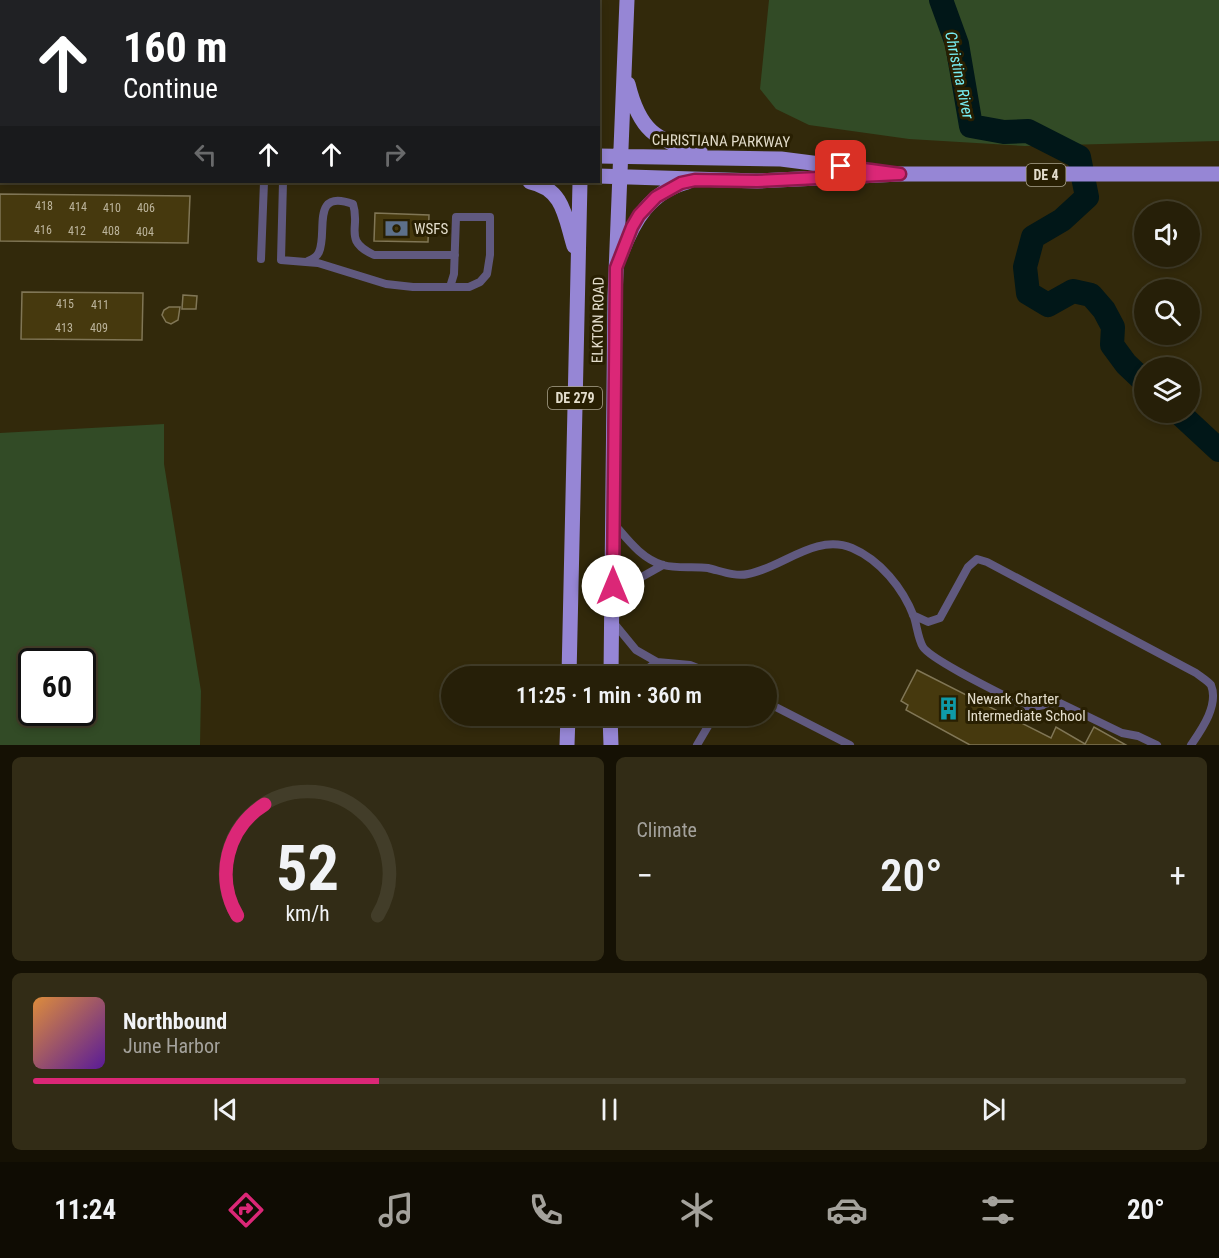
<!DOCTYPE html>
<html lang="en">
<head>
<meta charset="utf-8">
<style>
	:root { --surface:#261f08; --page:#322c16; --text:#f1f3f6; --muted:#a4a29c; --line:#423d29; --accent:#db2777 }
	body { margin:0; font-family:"Roboto Condensed",sans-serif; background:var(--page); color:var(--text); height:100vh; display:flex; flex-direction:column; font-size:22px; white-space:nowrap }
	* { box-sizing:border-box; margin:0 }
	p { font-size:20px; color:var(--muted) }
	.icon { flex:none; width:33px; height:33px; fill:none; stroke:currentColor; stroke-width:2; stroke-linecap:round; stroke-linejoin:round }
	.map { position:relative; height:745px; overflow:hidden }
	.side { display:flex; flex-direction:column; gap:12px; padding:12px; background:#151104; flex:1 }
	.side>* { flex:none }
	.top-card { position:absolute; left:0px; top:0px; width:600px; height:183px; box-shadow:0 3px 9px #0003,0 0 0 2px var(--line); background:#202124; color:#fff; overflow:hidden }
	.tools { position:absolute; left:1134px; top:201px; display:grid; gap:12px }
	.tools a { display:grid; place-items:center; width:66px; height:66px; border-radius:50%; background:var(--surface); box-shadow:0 3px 9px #0003,0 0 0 2px var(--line); font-size:30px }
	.speed { position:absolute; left:18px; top:648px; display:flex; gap:12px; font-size:30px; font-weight:700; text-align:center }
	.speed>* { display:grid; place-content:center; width:78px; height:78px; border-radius:50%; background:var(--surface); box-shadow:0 3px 9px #0003,0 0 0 2px var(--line); line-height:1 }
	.speed .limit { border:3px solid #111; border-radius:9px; background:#fff; color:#111 }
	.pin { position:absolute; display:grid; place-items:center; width:51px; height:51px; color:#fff; margin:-26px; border-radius:12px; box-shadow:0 3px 9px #0006 }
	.me { position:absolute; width:66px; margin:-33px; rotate:0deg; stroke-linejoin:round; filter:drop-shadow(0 0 4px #0008) }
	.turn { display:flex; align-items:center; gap:21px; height:126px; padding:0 24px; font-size:27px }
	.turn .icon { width:78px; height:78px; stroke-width:2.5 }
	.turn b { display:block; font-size:42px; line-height:51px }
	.lanes { display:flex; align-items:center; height:57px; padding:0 24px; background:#0003; justify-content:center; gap:30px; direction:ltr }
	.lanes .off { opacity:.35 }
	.big { font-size:45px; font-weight:600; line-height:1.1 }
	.side .widget { flex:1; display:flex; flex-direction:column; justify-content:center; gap:9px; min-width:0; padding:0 21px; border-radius:9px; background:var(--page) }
	.side .dial { align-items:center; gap:0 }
	.dial svg { height:156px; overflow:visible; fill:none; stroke:var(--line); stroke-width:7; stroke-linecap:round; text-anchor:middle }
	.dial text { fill:var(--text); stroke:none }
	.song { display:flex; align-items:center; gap:18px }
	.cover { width:72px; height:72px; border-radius:9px; background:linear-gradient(135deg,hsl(30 70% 55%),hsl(270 70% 35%)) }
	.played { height:6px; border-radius:3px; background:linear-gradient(90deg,var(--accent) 30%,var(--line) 30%) }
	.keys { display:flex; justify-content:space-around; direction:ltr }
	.heat { display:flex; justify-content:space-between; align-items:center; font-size:33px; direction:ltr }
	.side .tiles { flex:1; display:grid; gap:12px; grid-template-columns:1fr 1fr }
	.widget:last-child { grid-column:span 2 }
	.trip { position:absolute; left:441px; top:666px; width:336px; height:60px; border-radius:30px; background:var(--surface); box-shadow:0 3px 9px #0003,0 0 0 2px var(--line); font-weight:600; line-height:60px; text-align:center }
	.tabs { display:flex; height:96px; justify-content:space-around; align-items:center; background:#0f0c03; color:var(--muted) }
	.tabs .icon { width:42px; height:42px }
	.tabs .active { color:var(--accent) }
	.tabs b { font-size:27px; color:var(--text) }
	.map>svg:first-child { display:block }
</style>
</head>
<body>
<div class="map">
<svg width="1219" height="745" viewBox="0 0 1219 745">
	<rect width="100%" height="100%" fill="#32290b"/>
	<path fill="#324b26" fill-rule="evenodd" d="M769,0H1219V141L1025,146L909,139L809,125L776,109L760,89Z
		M164,424V464L201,691L200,745H0V433ZM32,662H82V712H32Z"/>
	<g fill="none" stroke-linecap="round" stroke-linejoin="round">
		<path stroke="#011718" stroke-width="24" d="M941,0L957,44L971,126L1004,132L1028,131L1079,157L1087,197L1062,220L1033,237L1025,267L1028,293L1048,305L1073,291L1091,295L1104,310L1113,327L1112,345L1126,364L1144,381
			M1178,412L1219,450"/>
	</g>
	<path fill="#46390e" stroke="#807656" stroke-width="1.5" d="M0,194L190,196L188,243L0,241Z
		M375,213L429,215L428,242L374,241Z
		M22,292L143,293L142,340L21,339Z
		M183,295L197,296L196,309H182Z
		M169,307H180L178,320L171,324L166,322L162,315L164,310Z
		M917,670L1051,738L1056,727L1085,744L1094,727L1126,745H970L906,710L908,705L901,701Z"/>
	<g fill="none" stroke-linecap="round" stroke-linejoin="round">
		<path stroke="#60597f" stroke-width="8" d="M217,0L251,2
			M429,2V0
			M486,2H489
			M283,182L281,260L318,263L386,284L413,287H469L480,282L487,274L490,255V217H456L454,274L450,287
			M261,259L264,182
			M308,261C313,259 317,257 319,252C328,233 310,188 353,204C361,228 342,240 374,255H455
			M615,525C628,540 642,559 663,565C677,569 694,566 708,568C721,571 735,577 748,574C782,568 815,533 852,548C880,560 903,588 914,617C917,626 918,639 923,647C932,661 1010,698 1029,708L1058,702L1122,733L1138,736L1157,745
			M614,605L638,579L663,565
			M913,615L928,622L940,618L968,567L977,559L987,562L1196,673C1201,677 1208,681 1211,685C1219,705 1202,729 1191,745
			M613,622L636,650L657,662L690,665L718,676
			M637,676L657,662
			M766,702L850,745
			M697,745L714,716"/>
		<path stroke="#60597f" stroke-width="15" d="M0,135H2
			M0,160L2,161"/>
		<path stroke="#9686d5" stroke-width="15" d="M573,2L574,0
			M628,84C639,129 655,142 700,151
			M598,156L781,159L859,169
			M598,176L757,181L900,174H1219
			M530,182C564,189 565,217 574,246
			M621,254C634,220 650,192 687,182
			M569,676L580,182
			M611,676L615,297L627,0
			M610,716L611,745
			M567,745L568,716"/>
	</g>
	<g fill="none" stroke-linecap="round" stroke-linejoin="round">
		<defs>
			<path id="route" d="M613,586L616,268L632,227L639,215L656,197L681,183L695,180L757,181L900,174L841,166"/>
		</defs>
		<use href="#route" stroke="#8e194d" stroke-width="15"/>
		<use href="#route" stroke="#db2777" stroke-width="10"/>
	</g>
	<defs>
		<symbol id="bank-bare" viewBox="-9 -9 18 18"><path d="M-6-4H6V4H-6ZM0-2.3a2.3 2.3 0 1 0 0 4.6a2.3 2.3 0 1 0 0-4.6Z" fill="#5c6f8a" stroke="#281f02" stroke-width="2.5" paint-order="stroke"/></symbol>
		<symbol id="building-bare" viewBox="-9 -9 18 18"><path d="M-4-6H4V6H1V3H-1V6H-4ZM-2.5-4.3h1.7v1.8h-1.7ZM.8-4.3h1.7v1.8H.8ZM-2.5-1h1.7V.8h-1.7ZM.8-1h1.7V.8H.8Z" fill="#0f9aa8" stroke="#281f02" stroke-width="2.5" paint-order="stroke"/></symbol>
	</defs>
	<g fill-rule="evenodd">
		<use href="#bank-bare" x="380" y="212" width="33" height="33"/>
		<use href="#building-bare" x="932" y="692" width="33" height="33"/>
	</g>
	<g text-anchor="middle" stroke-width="6" stroke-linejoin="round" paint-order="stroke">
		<g font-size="12" fill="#bcb49c">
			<text x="44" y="210">418</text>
			<text x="78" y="211">414</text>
			<text x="112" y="212">410</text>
			<text x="146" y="212">406</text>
			<text x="43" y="234">416</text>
			<text x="77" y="235">412</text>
			<text x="111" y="235">408</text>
			<text x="145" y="236">404</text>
			<text x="65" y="308">415</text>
			<text x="100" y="309">411</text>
			<text x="64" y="332">413</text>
			<text x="99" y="332">409</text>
		</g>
		<g fill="#281f02" stroke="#aba48f" stroke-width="1.5">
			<rect x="1026.5" y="164" width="39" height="22" rx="4.5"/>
			<rect x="548" y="387" width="54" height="22" rx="4.5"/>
		</g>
		<g font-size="14" font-weight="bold" fill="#e3ddcc">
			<text x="1046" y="180">DE 4</text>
			<text x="575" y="403">DE 279</text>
		</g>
		<g font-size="15" fill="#e3ddcc" stroke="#281f02">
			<text transform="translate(721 141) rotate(1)" y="5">CHRISTIANA PARKWAY</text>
			<text transform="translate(598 320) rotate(-89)" y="5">ELKTON ROAD</text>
		</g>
		<g font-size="15" fill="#e3ddcc" stroke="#281f02" text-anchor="start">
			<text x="414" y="234">WSFS</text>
			<text x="967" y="704">Newark Charter<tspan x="967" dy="17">Intermediate School</tspan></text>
		</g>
		<g font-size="16" font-style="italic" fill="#78eef3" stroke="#281f02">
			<text transform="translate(960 75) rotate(78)" y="6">Christina River</text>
		</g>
	</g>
</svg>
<div class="tools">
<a><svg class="icon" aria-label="sound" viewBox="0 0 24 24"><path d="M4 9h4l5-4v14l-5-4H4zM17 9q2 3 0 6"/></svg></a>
<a><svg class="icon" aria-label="search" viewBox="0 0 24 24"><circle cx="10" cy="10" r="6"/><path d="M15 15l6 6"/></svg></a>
<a><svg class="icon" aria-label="layers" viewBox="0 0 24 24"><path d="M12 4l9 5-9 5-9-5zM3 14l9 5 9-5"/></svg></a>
</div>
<div class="speed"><div class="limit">60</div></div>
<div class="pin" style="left:841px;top:166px;background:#d93025"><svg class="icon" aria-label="arrive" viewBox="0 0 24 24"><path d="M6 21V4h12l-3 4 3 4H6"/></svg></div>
<svg class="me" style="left:613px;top:586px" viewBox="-20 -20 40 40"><circle r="19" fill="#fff"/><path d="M0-13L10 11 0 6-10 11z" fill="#db2777"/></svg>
<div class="trip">11:25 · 1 min · 360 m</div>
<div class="top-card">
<div class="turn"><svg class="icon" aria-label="ahead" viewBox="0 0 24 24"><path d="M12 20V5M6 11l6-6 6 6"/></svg><div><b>160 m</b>Continue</div></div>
<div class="lanes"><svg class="icon off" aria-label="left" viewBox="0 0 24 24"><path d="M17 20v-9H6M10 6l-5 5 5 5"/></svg><svg class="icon" aria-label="ahead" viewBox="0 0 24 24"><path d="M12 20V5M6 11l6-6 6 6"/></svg><svg class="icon" aria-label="ahead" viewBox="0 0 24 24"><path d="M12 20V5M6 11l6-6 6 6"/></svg><svg class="icon off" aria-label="right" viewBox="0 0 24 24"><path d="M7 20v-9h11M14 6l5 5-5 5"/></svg></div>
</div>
</div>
<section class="side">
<div class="tiles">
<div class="widget dial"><svg viewBox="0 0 100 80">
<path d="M14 69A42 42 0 1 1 86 69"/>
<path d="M14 69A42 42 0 0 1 28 12" stroke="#db2777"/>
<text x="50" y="56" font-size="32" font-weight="700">52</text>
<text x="50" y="72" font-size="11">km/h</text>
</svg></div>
<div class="widget"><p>Climate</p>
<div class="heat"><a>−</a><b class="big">20°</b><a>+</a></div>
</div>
<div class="widget">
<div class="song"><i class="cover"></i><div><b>Northbound</b><p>June Harbor</p></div></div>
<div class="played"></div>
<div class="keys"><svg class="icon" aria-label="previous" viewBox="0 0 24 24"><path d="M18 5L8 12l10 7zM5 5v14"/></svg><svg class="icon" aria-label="pause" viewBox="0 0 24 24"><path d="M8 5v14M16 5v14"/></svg><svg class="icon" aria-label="next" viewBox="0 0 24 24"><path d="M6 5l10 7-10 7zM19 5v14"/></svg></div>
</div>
</div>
</section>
<nav class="tabs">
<b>11:24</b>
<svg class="icon active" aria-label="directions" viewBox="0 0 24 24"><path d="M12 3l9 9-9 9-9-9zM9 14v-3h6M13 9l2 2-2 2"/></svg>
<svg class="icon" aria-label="music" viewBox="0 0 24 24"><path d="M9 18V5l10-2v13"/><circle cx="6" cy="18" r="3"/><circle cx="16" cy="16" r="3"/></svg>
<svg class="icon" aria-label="phone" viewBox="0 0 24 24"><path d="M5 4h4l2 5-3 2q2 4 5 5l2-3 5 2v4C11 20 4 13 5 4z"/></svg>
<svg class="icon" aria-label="climate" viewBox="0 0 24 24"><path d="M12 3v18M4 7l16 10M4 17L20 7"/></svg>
<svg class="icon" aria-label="car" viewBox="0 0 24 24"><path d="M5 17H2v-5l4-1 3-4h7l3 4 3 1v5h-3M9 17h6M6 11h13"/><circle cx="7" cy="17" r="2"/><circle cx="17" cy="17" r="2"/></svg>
<svg class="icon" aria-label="filters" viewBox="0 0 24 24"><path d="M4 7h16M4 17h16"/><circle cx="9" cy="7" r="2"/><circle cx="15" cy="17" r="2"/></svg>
<b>20°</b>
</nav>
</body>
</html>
